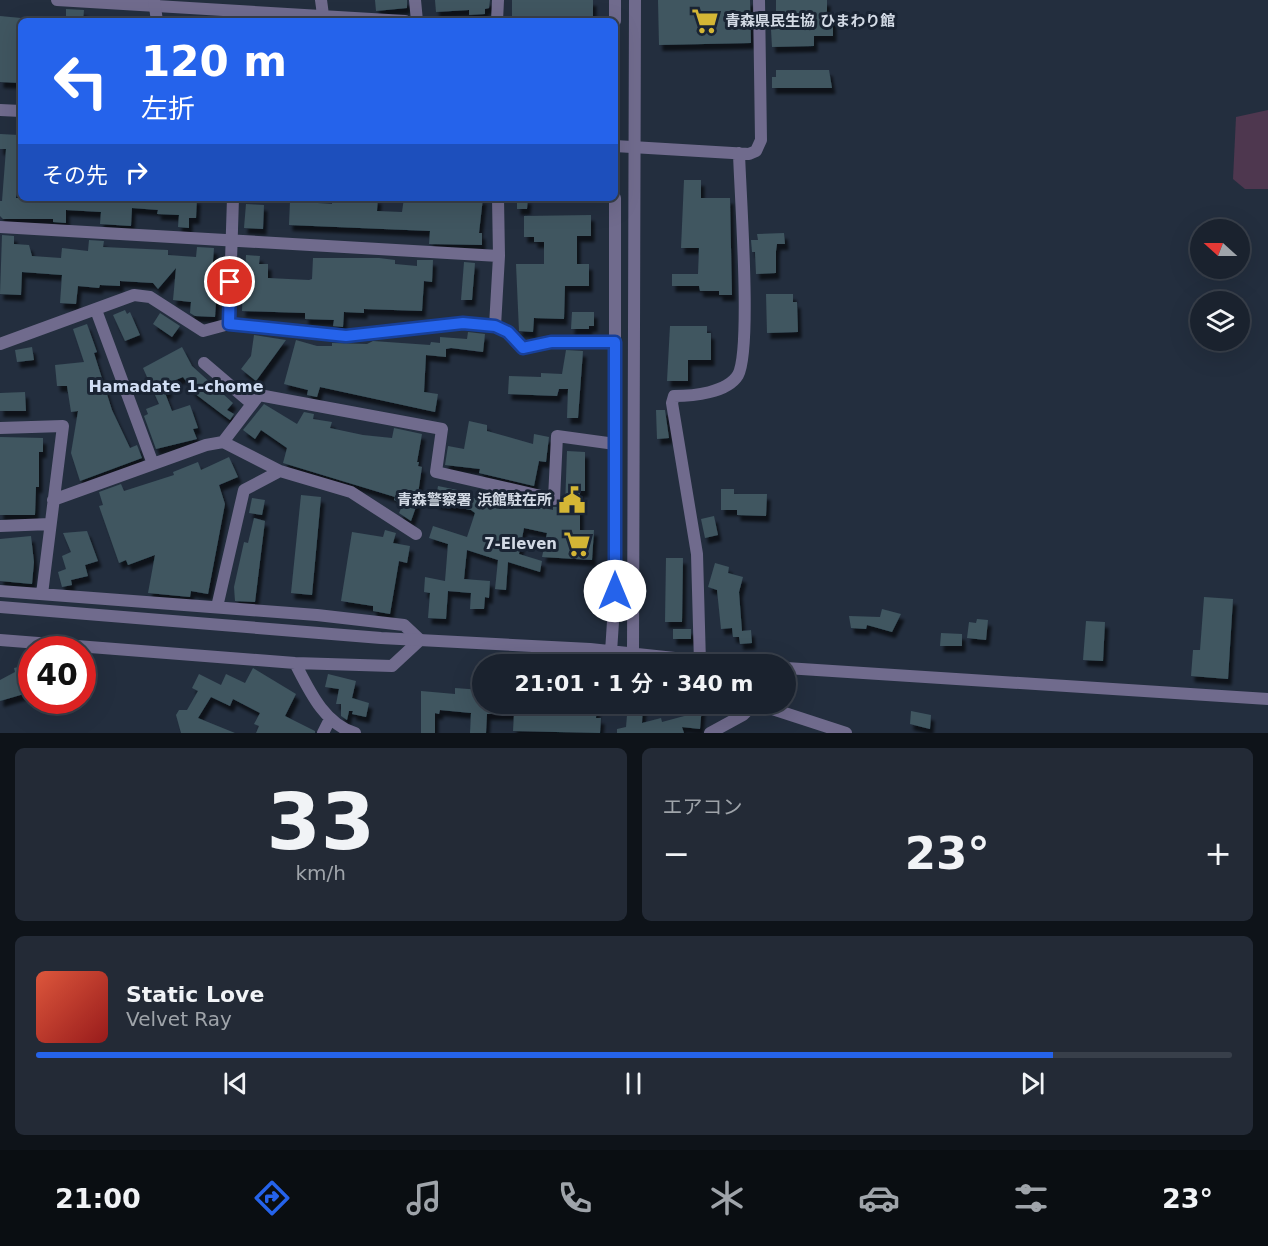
<!DOCTYPE html>
<html lang="ja">
<head>
<meta charset="utf-8">
<style>
	:root { --surface:#1a222e; --page:#232a36; --text:#f1f3f6; --muted:#9fa4aa; --line:#383f4a; --accent:#2563eb }
	body { margin:0; font-family:"DejaVu Sans","Noto Sans JP",sans-serif; background:var(--page); color:var(--text); height:100vh; display:flex; flex-direction:column; font-size:22px; white-space:nowrap }
	* { box-sizing:border-box; margin:0 }
	p { font-size:20px; color:var(--muted) }
	.icon { flex:none; width:33px; height:33px; fill:none; stroke:currentColor; stroke-width:2; stroke-linecap:round; stroke-linejoin:round }
	.map { position:relative; height:733px; overflow:hidden }
	.sheet { display:flex; flex-direction:column; gap:15px; padding:15px; background:#0e1319; flex:1 }
	.sheet>* { flex:none }
	.banner { position:absolute; left:18px; top:18px; width:600px; height:183px; border-radius:9px; box-shadow:0 6px 24px #0002,0 0 0 2px var(--line); background:#2563eb; color:#fff; overflow:hidden }
	.needle { width:39px; rotate:291deg }
	.fabs { position:absolute; left:1190px; top:219px; display:grid; gap:12px }
	.fabs a { display:grid; place-items:center; width:60px; height:60px; border-radius:50%; background:var(--surface); box-shadow:0 6px 24px #0002,0 0 0 2px var(--line); font-size:30px }
	.speed { position:absolute; left:18px; top:636px; display:flex; gap:12px; font-size:30px; font-weight:700; text-align:center }
	.speed>* { display:grid; place-content:center; width:78px; height:78px; border-radius:50%; background:var(--surface); box-shadow:0 6px 24px #0002,0 0 0 2px var(--line); line-height:1 }
	.speed .limit { border:9px solid #d22; background:#fff; color:#111 }
	.pin { position:absolute; display:grid; place-items:center; width:51px; height:51px; color:#fff; margin:-26px; border:3px solid #fff; border-radius:50%; box-shadow:0 2px 6px #0007 }
	.me { position:absolute; width:66px; margin:-33px; rotate:0deg; stroke-linejoin:round; filter:drop-shadow(0 0 4px #0008) }
	.turn { display:flex; align-items:center; gap:21px; height:126px; padding:0 24px; font-size:27px }
	.turn .icon { width:78px; height:78px; stroke-width:2.5 }
	.turn b { display:block; font-size:42px; line-height:51px }
	.then { display:flex; align-items:center; height:57px; padding:0 24px; background:#0003; gap:12px; font-size:22px }
	.big { font-size:45px; font-weight:600; line-height:1.1 }
	.sheet .card { flex:1; display:flex; flex-direction:column; justify-content:center; gap:9px; min-width:0; padding:0 21px; border-radius:9px; background:var(--page) }
	.sheet .dial { align-items:center; gap:0 }
	.dial b { font-size:78px; line-height:1 }
	.song { display:flex; align-items:center; gap:18px }
	.cover { width:72px; height:72px; border-radius:9px; background:linear-gradient(135deg,hsl(10 70% 55%),hsl(0 70% 35%)) }
	.played { height:6px; border-radius:3px; background:linear-gradient(90deg,var(--accent) 85%,var(--line) 85%) }
	.keys { display:flex; justify-content:space-around; direction:ltr }
	.heat { display:flex; justify-content:space-between; align-items:center; font-size:33px; direction:ltr }
	.sheet .tiles { flex:1; display:grid; gap:15px; grid-template-columns:1fr 1fr }
	.card:last-child { grid-column:span 2 }
	.trip { position:absolute; left:472px; top:654px; width:324px; height:60px; border-radius:30px; background:var(--surface); box-shadow:0 6px 24px #0002,0 0 0 2px var(--line); font-weight:600; line-height:60px; text-align:center }
	.tab-bar { display:flex; height:96px; justify-content:space-around; align-items:center; background:#0a0e12; color:var(--muted) }
	.tab-bar .icon { width:42px; height:42px }
	.tab-bar .current { color:var(--accent) }
	.tab-bar b { font-size:27px; color:var(--text) }
	.map>svg:first-child { display:block }
</style>
</head>
<body>
<div class="map">
<svg width="1268" height="733" viewBox="0 0 1268 733">
	<defs>
		<filter id="shadow"><feDropShadow dx="3.5" dy="6" stdDeviation="1.5" flood-color="#0009"/></filter>
	</defs>
	<rect width="100%" height="100%" fill="#232e3e"/>
	<path fill="#4e374f" d="M1268,110V189H1245L1233,179L1236,117Z"/>
	<path fill="#3f5660" filter="url(#shadow)" d="M375,0H407V8L376,11Z
		M435,0H490L489,8L485,9V14L469,15V10L436,12Z
		M512,0H593V21H512Z
		M658,0H750L751,43L659,45Z
		M776,0H827V16H833V36H814V46L772,47L770,12H776Z
		M66,9L84,10L83,21H66Z
		M0,16L21,18V83L0,82Z
		M776,70H829L832,88H772V77H776Z
		M0,134L19,135L18,155L21,156L16,198H197L196,218H189V228L178,227L179,215L157,214L158,210L132,208L131,226L100,224L101,212L66,210V223L53,222V219H3L0,216V201H2L6,149H0Z
		M684,180H701V198H730L732,295H719V291H700L699,286H672V274H698L699,248H681Z
		M332,198H378L377,211L402,212L404,198H483L479,233H482V245L429,244L430,231L289,225L290,201L332,204Z
		M517,198H528L527,209H517Z
		M246,204L264,205L263,229L244,228Z
		M591,215V236H577V264H589V286H565L564,319L534,318L533,332L519,331L516,264H544V242H534V237H524V216Z
		M784,233L785,244H777L776,251V273L756,274L755,252H752L751,240H758L757,234Z
		M2,235L14,236V244L29,245L32,256L61,258L62,248L88,251L89,240L104,241L103,247L168,250V255L196,257L197,247L214,248L211,287H217L215,317L195,316L190,313L191,302L173,300L176,268L158,289L153,283L120,281V286L100,285L99,288L78,286L76,304L60,303L62,275L22,272L21,295L0,294Z
		M246,255L260,256L259,264H268V278L309,280L312,279L313,258H379L395,260V264L417,266V260H433L432,282L424,281L422,311L364,309V313L344,312L343,327L333,326L334,320L305,319V313L242,311L243,286H238L239,274L245,275Z
		M464,262L475,263L472,300H461Z
		M766,294H793V302H797L798,332L767,333Z
		M125,310L127,314L130,312L140,335L125,341L113,315Z
		M572,312H594V326H589V329H571Z
		M160,313L180,326L172,337L153,324Z
		M87,324L97,352L94,353L112,410L130,448L137,445L142,458L80,481L71,453L78,411L71,412L67,386H57L55,365L84,362L73,329Z
		M670,326H707V333H711V360H688V381H667Z
		M468,332L485,334L483,352L451,348L446,349V357L426,355L424,392L438,394L435,412L320,387L317,397L307,395L308,390L284,384L296,340L317,346H332V343L367,344L373,341L430,345L431,342L440,343V337L467,339Z
		M254,335L286,340L256,381L241,369L251,356Z
		M32,347L34,360L17,362L15,350Z
		M182,347L192,366L233,403L227,410L234,414L230,420L223,415L194,393L183,377L166,384L169,391L165,393L172,411L190,405L198,428L193,429L197,439L156,449L144,416L148,414L146,409L159,404L143,368Z
		M566,350L583,351L578,418H567L568,389H559L557,396L508,394L509,376L541,377V373L562,374Z
		M25,392L26,411H0V393Z
		M264,404L297,424L304,412L314,414L313,419L332,422L330,428L363,435L392,438L394,428L422,434L417,462H419L418,466L422,467L416,507L411,521L399,513L403,504L394,500L395,497L283,463L287,448L261,430L255,439L243,430Z
		M656,410H665L669,438L657,439Z
		M469,421L487,425V431L533,444L534,434L549,437L546,462L539,461L534,486L479,473L480,469L445,465L448,446L464,449Z
		M0,437L43,438V452H39V487H36L35,515H0Z
		M567,451L585,452V491H580V530H594L592,560L542,557L547,533L524,528L519,554L542,561L540,572L508,562L506,590L495,589L498,560L467,550L464,579L490,581L489,598L485,597L484,609H470L471,593L448,591L446,619L428,618L430,593L424,592L425,577L445,581L448,544L429,538L433,526L467,537L475,513L471,510L435,503L438,486L472,493L471,497L496,504L497,495L515,499L514,502L553,510V507H565Z
		M229,457L238,477L219,485L225,504L208,594L191,591L190,597L148,593L155,555L128,565L126,560L119,563L99,506L103,505L99,492L121,484L124,491L174,475L173,472L198,462L201,470Z
		M721,489H734V494H767L766,516L737,515V510H721Z
		M301,495L321,497L312,595L291,593Z
		M252,498L265,500L262,515L249,513Z
		M714,516L718,535L705,538L701,519Z
		M254,518L265,521L255,602L235,601L234,587L244,542L248,543Z
		M385,530L396,533L393,543L410,546L407,563L399,561L390,614L373,611V606L341,601L352,532L383,537Z
		M87,531L98,561L85,565L88,576L71,580L72,585L62,587L58,572L66,569L62,556L71,552L63,533Z
		M31,536L34,562L32,584L0,581V539Z
		M666,558H683L682,622H665Z
		M715,563L729,567L728,573L743,577L739,592L742,631L751,630L752,643L740,644L739,637H733L732,628L721,629L717,590L708,587Z
		M1204,597L1233,599L1228,679L1191,676L1193,650H1200Z
		M882,609L901,614L892,632L867,625L866,629L851,628L849,616L880,617Z
		M977,619L988,620L986,640L967,638L969,622L976,623Z
		M1086,621L1105,622L1103,661L1083,660Z
		M673,629H691V639H673Z
		M941,633L962,634V646H940Z
		M32,664V679L21,681L24,694L0,701V680L15,672L14,668Z
		M253,668L296,694L285,716L315,731V733H256L259,726L254,724L260,713L233,699L230,706L211,697L198,718L235,733H181L176,715L179,710H187L198,691L192,688L199,674L221,685L226,674L245,683Z
		M328,674L356,681L352,698L369,703L366,717L352,714L353,711H349L347,720L341,716V704H336L339,689L325,687Z
		M455,688L482,690L483,704L580,706V704H597L596,718H601L600,733L513,731L514,714H487L486,733H470L471,713L440,710L439,714L435,713V733H421V691L455,694Z
		M628,704H643L642,723L661,718L662,722L688,715V705L702,706L700,729L682,727L684,733H617V729L626,727Z
		M911,711L931,715L930,729L910,724Z"/>
	<g fill="none" stroke-linecap="round" stroke-linejoin="round">
		<path stroke="#706b8d" stroke-width="12" d="M57,0L405,21
			M321,0L323,15
			M415,0L417,21
			M497,21L498,0
			M615,146L749,154L756,151L761,140L759,0
			M0,227L499,256
			M96,310L153,464
			M229,324L233,198
			M495,326L499,256L498,198
			M0,344L134,295L150,297L203,331L229,324L346,336L463,323L495,326L508,332L523,348L551,342H615
			M204,363L252,404
			M0,428L63,426L42,594
			M223,442L259,395L442,429L436,472L554,499L557,436L615,444
			M53,500L206,445L223,442L280,471L351,492L416,534
			M0,526L50,524
			M0,591L317,615L404,625L420,640L392,666L295,663L0,640
			M217,607L244,490L280,471
			M611,652L612,664
			M295,663C309,690 324,724 355,733
			M700,663L697,554L672,403L674,396C693,396 727,393 738,375C752,349 740,192 739,153
			M323,733L330,719
			M710,733L743,715L754,704"/>
		<path stroke="#706b8d" stroke-width="12" d="M154,0L157,21
			M615,21V0
			M0,110L21,111
			M0,607L381,638L590,649L731,664
			M611,652L615,591V198
			M633,655L635,0
			M786,668L1268,699
			M757,704L846,733"/>
	</g>
	<g fill="none" stroke-linecap="round" stroke-linejoin="round">
		<defs>
			<path id="route" d="M230,282L229,324L346,336L463,323L495,326L508,332L523,348L551,342H615V591"/>
		</defs>
		<use href="#route" stroke="#184099" stroke-width="15"/>
		<use href="#route" stroke="#2563eb" stroke-width="10"/>
	</g>
	<defs>
		<symbol id="supermarket-bare" viewBox="-9 -9 18 18"><path d="M-6-5.5h2.5l.6 2H6L4.5 2H-2.5L-4.4-4H-6ZM-1.5 3.2a1.3 1.3 0 1 0 .1 0ZM3 3.2a1.3 1.3 0 1 0 .1 0Z" fill="#d4b635" stroke="#1a2433" stroke-width="2.5" paint-order="stroke"/></symbol>
		<symbol id="civic-bare" viewBox="-9 -9 18 18"><path d="M-.6-6.5H3V-4.5H.6V-3L4-1V1h2V6H-6V1h2V-1L-.6-3ZM-1.2 2.5V6h2.4V2.5Z" fill="#d4b635" stroke="#1a2433" stroke-width="2.5" paint-order="stroke"/></symbol>
	</defs>
	<g fill-rule="evenodd">
		<use href="#supermarket-bare" x="686" y="2" width="38" height="38"/>
		<use href="#civic-bare" x="553" y="481" width="38" height="38"/>
		<use href="#supermarket-bare" x="558" y="525" width="38" height="38"/>
	</g>
	<g text-anchor="middle" stroke-width="6" stroke-linejoin="round" paint-order="stroke">
		<g font-size="15" font-weight="bold" fill="#d3dae5" stroke="#1a2433" text-anchor="end">
			<text x="725" y="26" text-anchor="start">青森県民生協 ひまわり館</text>
			<text x="552" y="505">青森警察署 浜館駐在所</text>
			<text x="557" y="549">7-Eleven</text>
		</g>
		<g font-size="16" font-weight="bold" fill="#d1def4" stroke="#1a2433">
			<text x="176" y="392">Hamadate 1-chome</text>
		</g>
	</g>
</svg>
<div class="fabs">
<a><svg class="needle" viewBox="-14 -14 28 28"><path d="M0-13l5 13h-10z" fill="#e53935"/><path d="M0 13l5-13h-10z" fill="#9fa4aa"/></svg></a>
<a><svg class="icon" aria-label="layers" viewBox="0 0 24 24"><path d="M12 4l9 5-9 5-9-5zM3 14l9 5 9-5"/></svg></a>
</div>
<div class="speed"><div class="limit">40</div></div>
<div class="pin" style="left:230px;top:282px;background:#d93025"><svg class="icon" aria-label="arrive" viewBox="0 0 24 24"><path d="M6 21V4h12l-3 4 3 4H6"/></svg></div>
<svg class="me" style="left:615px;top:591px" viewBox="-20 -20 40 40"><circle r="19" fill="#fff"/><path d="M0-13L10 11 0 6-10 11z" fill="#2563eb"/></svg>
<div class="trip">21:01 · 1 分 · 340 m</div>
<div class="banner">
<div class="turn"><svg class="icon" aria-label="left" viewBox="0 0 24 24"><path d="M17 20v-9H6M10 6l-5 5 5 5"/></svg><div><b>120 m</b>左折</div></div>
<div class="then">その先<svg class="icon" aria-label="right" viewBox="0 0 24 24"><path d="M7 20v-9h11M14 6l5 5-5 5"/></svg></div>
</div>
</div>
<section class="sheet">
<div class="tiles">
<div class="card dial"><b>33</b><p>km/h</p></div>
<div class="card"><p>エアコン</p>
<div class="heat"><a>−</a><b class="big">23°</b><a>+</a></div>
</div>
<div class="card">
<div class="song"><i class="cover"></i><div><b>Static Love</b><p>Velvet Ray</p></div></div>
<div class="played"></div>
<div class="keys"><svg class="icon" aria-label="previous" viewBox="0 0 24 24"><path d="M18 5L8 12l10 7zM5 5v14"/></svg><svg class="icon" aria-label="pause" viewBox="0 0 24 24"><path d="M8 5v14M16 5v14"/></svg><svg class="icon" aria-label="next" viewBox="0 0 24 24"><path d="M6 5l10 7-10 7zM19 5v14"/></svg></div>
</div>
</div>
</section>
<nav class="tab-bar">
<b>21:00</b>
<svg class="icon current" aria-label="directions" viewBox="0 0 24 24"><path d="M12 3l9 9-9 9-9-9zM9 14v-3h6M13 9l2 2-2 2"/></svg>
<svg class="icon" aria-label="music" viewBox="0 0 24 24"><path d="M9 18V5l10-2v13"/><circle cx="6" cy="18" r="3"/><circle cx="16" cy="16" r="3"/></svg>
<svg class="icon" aria-label="phone" viewBox="0 0 24 24"><path d="M5 4h4l2 5-3 2q2 4 5 5l2-3 5 2v4C11 20 4 13 5 4z"/></svg>
<svg class="icon" aria-label="climate" viewBox="0 0 24 24"><path d="M12 3v18M4 7l16 10M4 17L20 7"/></svg>
<svg class="icon" aria-label="car" viewBox="0 0 24 24"><path d="M5 17H2v-5l4-1 3-4h7l3 4 3 1v5h-3M9 17h6M6 11h13"/><circle cx="7" cy="17" r="2"/><circle cx="17" cy="17" r="2"/></svg>
<svg class="icon" aria-label="filters" viewBox="0 0 24 24"><path d="M4 7h16M4 17h16"/><circle cx="9" cy="7" r="2"/><circle cx="15" cy="17" r="2"/></svg>
<b>23°</b>
</nav>
</body>
</html>
